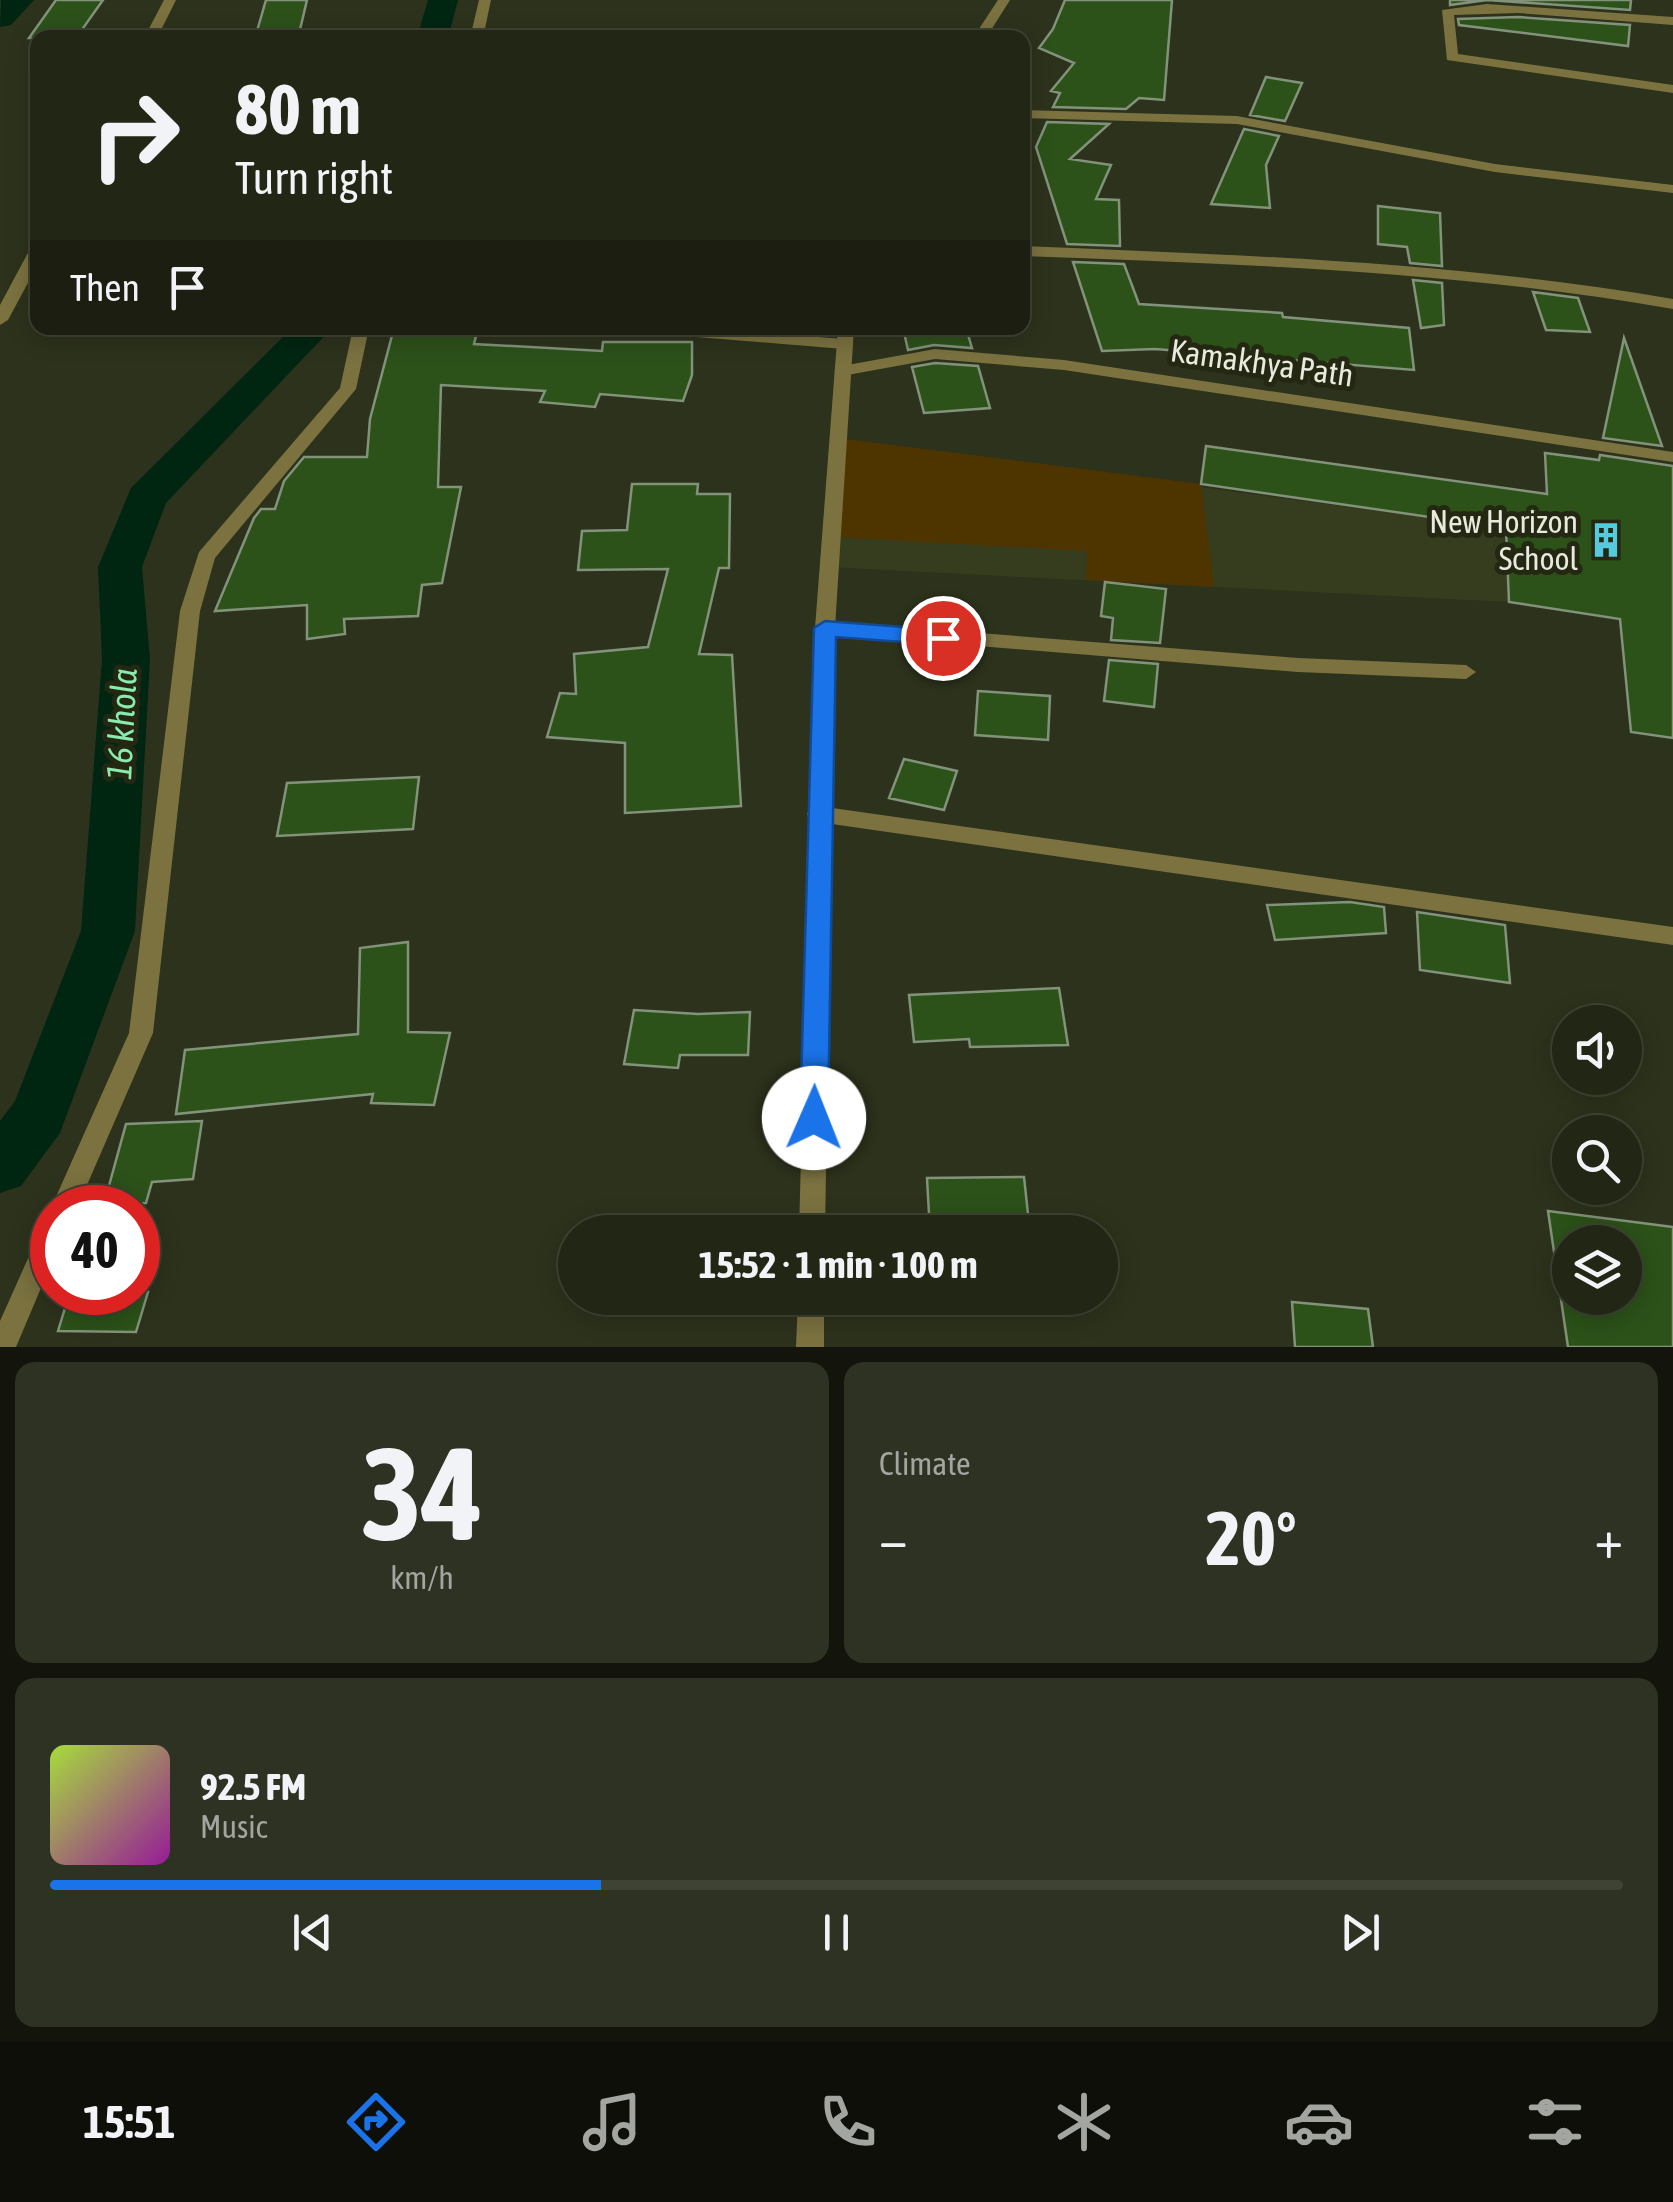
<!DOCTYPE html>
<html lang="en">
<head>
<meta charset="utf-8">
<style>
	:root { --surface:#222615; --page:#2e3222; --text:#f1f3f6; --muted:#a2a5a0; --line:#3f4334; --accent:#1a73e8 }
	body { margin:0; font-family:"Asap Condensed",sans-serif; background:var(--page); color:var(--text); height:100vh; display:flex; flex-direction:column; font-size:38px; white-space:nowrap }
	* { box-sizing:border-box; margin:0 }
	p { font-size:32px; color:var(--muted) }
	.icon { flex:none; width:55px; height:55px; fill:none; stroke:currentColor; stroke-width:2; stroke-linecap:round; stroke-linejoin:round }
	.map { position:relative; height:1347px; overflow:hidden }
	.drawer { display:flex; flex-direction:column; gap:15px; padding:15px; background:#13150c; flex:1 }
	.drawer>* { flex:none }
	.top-card { position:absolute; left:30px; top:30px; width:1000px; height:305px; border-radius:20px; box-shadow:0 5px 25px #0003,0 0 0 2px var(--line); background:#222615; color:var(--text); overflow:hidden }
	.buttons { position:absolute; left:1552px; top:1005px; display:grid; gap:20px }
	.buttons a { display:grid; place-items:center; width:90px; height:90px; border-radius:50%; background:var(--surface); box-shadow:0 5px 25px #0003,0 0 0 2px var(--line); font-size:50px }
	.speed { position:absolute; left:30px; top:1185px; display:flex; gap:20px; font-size:50px; font-weight:700; text-align:center }
	.speed>* { display:grid; place-content:center; width:130px; height:130px; border-radius:50%; background:var(--surface); box-shadow:0 5px 25px #0003,0 0 0 2px var(--line); line-height:1 }
	.speed .limit { border:15px solid #d22; background:#fff; color:#111 }
	.pin { position:absolute; display:grid; place-items:center; width:85px; height:85px; color:#fff; margin:-42px; border:5px solid #fff; border-radius:50%; box-shadow:0 2px 10px #0007 }
	.me { position:absolute; width:110px; margin:-55px; rotate:1deg; stroke-linejoin:round; filter:drop-shadow(0 0 8px #0008) }
	.turn { display:flex; align-items:center; gap:35px; height:210px; padding:0 40px; font-size:45px }
	.turn .icon { width:130px; height:130px; stroke-width:2.5 }
	.turn b { display:block; font-size:70px; line-height:85px }
	.then { display:flex; align-items:center; height:95px; padding:0 40px; background:#0003; gap:20px; font-size:38px }
	.big { font-size:75px; font-weight:700; line-height:1.1 }
	.drawer .widget { flex:1; display:flex; flex-direction:column; justify-content:center; gap:15px; min-width:0; padding:0 35px; border-radius:20px; background:var(--page) }
	.drawer .dial { align-items:center; gap:0 }
	.dial b { font-size:130px; line-height:1 }
	.song { display:flex; align-items:center; gap:30px }
	.cover { width:120px; height:120px; border-radius:15px; background:linear-gradient(135deg,hsl(80 70% 55%),hsl(300 70% 35%)) }
	.played { height:10px; border-radius:5px; background:linear-gradient(90deg,var(--accent) 35%,var(--line) 35%) }
	.keys { display:flex; justify-content:space-around; direction:ltr }
	.heat { display:flex; justify-content:space-between; align-items:center; font-size:55px; direction:ltr }
	.drawer .tiles { flex:1; display:grid; gap:15px; grid-template-columns:1fr 1fr }
	.widget:last-child { grid-column:span 2 }
	.trip { position:absolute; left:558px; top:1215px; width:560px; height:100px; border-radius:50px; background:var(--surface); box-shadow:0 5px 25px #0003,0 0 0 2px var(--line); font-weight:700; line-height:100px; text-align:center }
	.menu { display:flex; height:160px; justify-content:space-around; align-items:center; background:#0e0f08; color:var(--muted) }
	.menu .icon { width:70px; height:70px }
	.menu .active { color:var(--accent) }
	.menu b { font-size:45px; color:var(--text) }
	.map>svg:first-child { display:block }
</style>
</head>
<body>
<div class="map">
<svg width="1673" height="1347" viewBox="0 0 1673 1347">
	<rect width="100%" height="100%" fill="#2d321c"/>
	<path fill="#363c1e" d="M837,438L1504,528L1509,602L829,567Z"/>
	<path fill="#4e3500" d="M837,438L1201,484L1214,587L1086,580L1087,551L831,537Z"/>
	<g fill="none" stroke-linecap="round" stroke-linejoin="round">
		<path fill="#002612" fill-rule="evenodd" d="M34,0L11,25L0,27L1,0Z
			M428,0H458L448,38H417Z
			M292,328H332L166,503L142,567L150,659L135,931L60,1133L21,1186L0,1193V1121L15,1101L81,931L102,659L98,567L131,488Z"/>
	</g>
	<path fill="#2c5119" stroke="#82927b" stroke-width="2.5" fill-rule="evenodd" d="M56,0H103L76,38H29Z
		M266,0H307L298,38H255Z
		M1065,0H1172L1164,100L1139,98L1126,109L1053,107L1060,93L1051,91L1074,63L1039,48L1053,29Z
		M1450,0H1631L1630,10L1487,0L1450,5Z
		M1518,17L1630,25L1628,46L1459,25L1458,19Z
		M1266,77L1302,83L1285,121L1250,115Z
		M1047,122L1109,124L1070,159L1111,165L1096,199L1119,200L1120,246L1067,244L1036,147Z
		M1244,129L1279,136L1266,165L1270,208L1211,204Z
		M1378,206L1440,213L1442,266L1410,263L1407,247L1378,244Z
		M1073,262L1124,264L1139,304L1282,313L1283,317L1409,328L1414,370L1155,349L1102,351Z
		M1413,280L1442,283L1444,325L1421,328Z
		M1533,292L1578,298L1590,332L1546,330Z
		M394,328H478L474,344L602,351L603,342H692V375L683,401L600,394L595,407L540,402L545,391L441,385L438,487H461L442,583L422,585L418,616L344,619L345,634L307,639V605L215,611L254,518L261,509H275L284,481L304,457H367L370,419Z
		M903,328H966L972,348L934,345L908,350Z
		M1624,338L1662,446L1603,438Z
		M935,363L978,366L990,408L924,413L912,367Z
		M1206,446L1547,494L1545,453L1599,460L1600,455L1673,466V738L1631,732L1620,619L1509,602L1506,528L1201,484Z
		M632,484H698L697,494H730L729,568H719L699,654L732,655L741,806L625,813V743L547,737L560,693L576,694L574,654L648,647L668,569L578,570L582,531L627,530Z
		M1105,582L1166,589L1160,643L1111,640L1113,618L1101,616Z
		M1109,660L1158,664L1154,707L1104,701Z
		M978,691L1050,696L1048,740L975,735Z
		M904,759L957,771L944,810L889,798Z
		M419,777L413,829L277,836L287,783Z
		M1350,902L1384,907L1386,933L1275,940L1267,905Z
		M1417,912L1505,925L1510,983L1420,970Z
		M408,942V1032L450,1033L434,1105L371,1103L373,1094L176,1114L185,1050L358,1034L360,948Z
		M1059,988L1068,1045L970,1047L969,1039L914,1042L909,995Z
		M634,1010L698,1014L750,1012L748,1055H680L678,1068L624,1064Z
		M202,1121L193,1179L152,1182L146,1203L104,1204L126,1124Z
		M1024,1177L1030,1232H930L927,1178Z
		M1548,1211L1673,1227V1347H1568ZM1570,1242H1625V1298H1570Z
		M70,1292H148L136,1332L58,1331Z
		M1292,1302L1368,1309L1373,1347H1295Z"/>
	<g fill="none" stroke-linecap="round" stroke-linejoin="round">
		<path fill="#7b7240" fill-rule="evenodd" d="M164,0H176L157,38H144Z
			M479,0H491L483,38H470Z
			M1487,4L1673,17V25L1518,13L1454,15L1458,54L1673,85V93L1447,60L1442,10Z
			M1022,110L1237,116L1495,164L1673,185V193L1495,172L1237,124L1022,118Z
			M38,244V264L8,320L0,325V305L30,249Z
			M1022,246C1241,255 1457,262 1673,299V309C1457,271 1241,264 1022,256Z
			M353,328H369L356,389L215,558L200,611L153,1033L77,1208H52V1211L51,1208L129,1033L180,611L199,552L340,388Z
			M640,328H702L844,339L852,344L844,349L648,333Z
			M935,349L1064,360L1673,452V462L1064,370L935,359L842,376L834,371L842,366Z
			M825,621L1298,658L1466,665L1476,672L1466,679L1298,672L818,633L815,628L818,623Z
			M818,806L1673,927V945L818,822L810,820L807,814L810,808Z
			M52,1221V1262L16,1347H0V1321L43,1225Z"/>
		<path fill="#7b7240" fill-rule="evenodd" d="M998,0H1010L986,38H973Z
			M838,328H854L835,628L825,1232H799L815,628Z
			M798,1298H824V1347H796Z"/>
	</g>
	<path fill="#1a73e8" stroke="#114b97" stroke-width="2.5" d="M825,621L943,630L954,638L943,645L836,637L828,1118L824,1127L814,1131L804,1127L800,1118L814,628Z"/>
	<defs>
		<symbol id="building-bare" viewBox="-9 -9 18 18"><path d="M-4-6H4V6H1V3H-1V6H-4ZM-2.5-4.3h1.7v1.8h-1.7ZM.8-4.3h1.7v1.8H.8ZM-2.5-1h1.7V.8h-1.7ZM.8-1h1.7V.8H.8Z" fill="#55cadf" stroke="#242812" stroke-width="2.5" paint-order="stroke"/></symbol>
	</defs>
	<g fill-rule="evenodd">
		<use href="#building-bare" x="1581" y="515" width="50" height="50"/>
	</g>
	<g text-anchor="middle" stroke-width="10" stroke-linejoin="round" paint-order="stroke">
		<g font-size="32" fill="#e7eadc" stroke="#242812">
			<text transform="translate(1262 363) rotate(8)" y="11">Kamakhya Path</text>
		</g>
		<g font-size="32" fill="#e7eadc" stroke="#242812" text-anchor="end">
			<text x="1578" y="533">New Horizon<tspan x="1578" dy="37">School</tspan></text>
		</g>
		<g font-size="35" font-style="italic" fill="#8aebaf" stroke="#242812">
			<text transform="translate(122 724) rotate(-87)" y="12">16 khola</text>
		</g>
	</g>
</svg>
<div class="buttons">
<a><svg class="icon" aria-label="sound" viewBox="0 0 24 24"><path d="M4 9h4l5-4v14l-5-4H4zM17 9q2 3 0 6"/></svg></a>
<a><svg class="icon" aria-label="search" viewBox="0 0 24 24"><circle cx="10" cy="10" r="6"/><path d="M15 15l6 6"/></svg></a>
<a><svg class="icon" aria-label="layers" viewBox="0 0 24 24"><path d="M12 4l9 5-9 5-9-5zM3 14l9 5 9-5"/></svg></a>
</div>
<div class="speed"><div class="limit">40</div></div>
<div class="pin" style="left:943px;top:638px;background:#d93025"><svg class="icon" aria-label="arrive" viewBox="0 0 24 24"><path d="M6 21V4h12l-3 4 3 4H6"/></svg></div>
<svg class="me" style="left:814px;top:1118px" viewBox="-20 -20 40 40"><circle r="19" fill="#fff"/><path d="M0-13L10 11 0 6-10 11z" fill="#1a73e8"/></svg>
<div class="trip">15:52 · 1 min · 100 m</div>
<div class="top-card">
<div class="turn"><svg class="icon" aria-label="right" viewBox="0 0 24 24"><path d="M7 20v-9h11M14 6l5 5-5 5"/></svg><div><b>80 m</b>Turn right</div></div>
<div class="then">Then<svg class="icon" aria-label="arrive" viewBox="0 0 24 24"><path d="M6 21V4h12l-3 4 3 4H6"/></svg></div>
</div>
</div>
<section class="drawer">
<div class="tiles">
<div class="widget dial"><b>34</b><p>km/h</p></div>
<div class="widget"><p>Climate</p>
<div class="heat"><a>−</a><b class="big">20°</b><a>+</a></div>
</div>
<div class="widget">
<div class="song"><i class="cover"></i><div><b>92.5 FM</b><p>Music</p></div></div>
<div class="played"></div>
<div class="keys"><svg class="icon" aria-label="previous" viewBox="0 0 24 24"><path d="M18 5L8 12l10 7zM5 5v14"/></svg><svg class="icon" aria-label="pause" viewBox="0 0 24 24"><path d="M8 5v14M16 5v14"/></svg><svg class="icon" aria-label="next" viewBox="0 0 24 24"><path d="M6 5l10 7-10 7zM19 5v14"/></svg></div>
</div>
</div>
</section>
<nav class="menu">
<b>15:51</b>
<svg class="icon active" aria-label="directions" viewBox="0 0 24 24"><path d="M12 3l9 9-9 9-9-9zM9 14v-3h6M13 9l2 2-2 2"/></svg>
<svg class="icon" aria-label="music" viewBox="0 0 24 24"><path d="M9 18V5l10-2v13"/><circle cx="6" cy="18" r="3"/><circle cx="16" cy="16" r="3"/></svg>
<svg class="icon" aria-label="phone" viewBox="0 0 24 24"><path d="M5 4h4l2 5-3 2q2 4 5 5l2-3 5 2v4C11 20 4 13 5 4z"/></svg>
<svg class="icon" aria-label="climate" viewBox="0 0 24 24"><path d="M12 3v18M4 7l16 10M4 17L20 7"/></svg>
<svg class="icon" aria-label="car" viewBox="0 0 24 24"><path d="M5 17H2v-5l4-1 3-4h7l3 4 3 1v5h-3M9 17h6M6 11h13"/><circle cx="7" cy="17" r="2"/><circle cx="17" cy="17" r="2"/></svg>
<svg class="icon" aria-label="filters" viewBox="0 0 24 24"><path d="M4 7h16M4 17h16"/><circle cx="9" cy="7" r="2"/><circle cx="15" cy="17" r="2"/></svg>
</nav>
</body>
</html>
